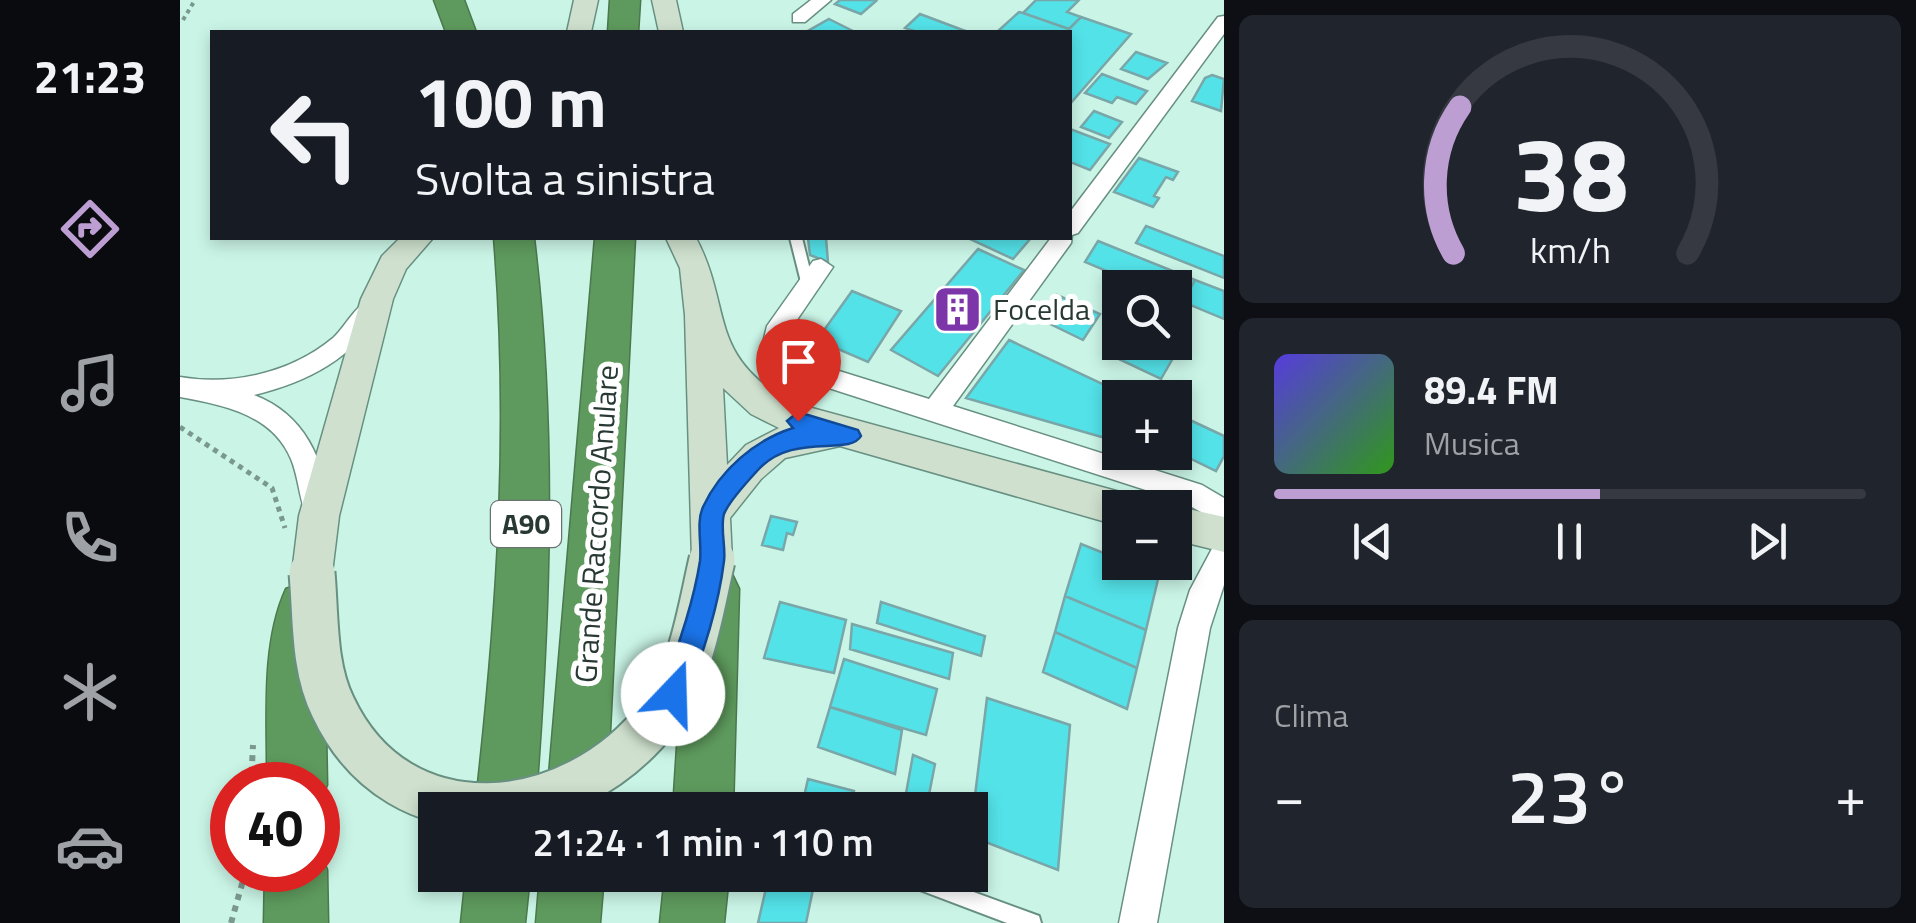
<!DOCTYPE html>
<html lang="it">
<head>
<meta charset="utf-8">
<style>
	:root { --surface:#171b24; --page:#20242c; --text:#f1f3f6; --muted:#9ea1a6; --line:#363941; --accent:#bc9ed3 }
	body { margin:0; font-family:"Titillium Web",sans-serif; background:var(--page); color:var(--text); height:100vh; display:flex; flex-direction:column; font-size:38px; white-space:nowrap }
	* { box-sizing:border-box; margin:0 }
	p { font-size:32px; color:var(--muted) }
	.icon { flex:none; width:55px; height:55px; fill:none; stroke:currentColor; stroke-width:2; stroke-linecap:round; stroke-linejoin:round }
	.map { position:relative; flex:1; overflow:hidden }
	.sheet { display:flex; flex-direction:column; gap:15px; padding:15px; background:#0d0f14; width:692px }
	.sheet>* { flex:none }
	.banner { position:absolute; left:30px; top:30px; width:862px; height:210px; border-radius:0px; box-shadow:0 5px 15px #0003; background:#171b24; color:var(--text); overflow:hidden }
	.fabs { position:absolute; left:922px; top:270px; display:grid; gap:20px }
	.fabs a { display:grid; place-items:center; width:90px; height:90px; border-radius:0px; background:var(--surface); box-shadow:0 5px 15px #0003; font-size:50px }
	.speed { position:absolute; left:30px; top:762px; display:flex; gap:20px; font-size:50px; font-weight:700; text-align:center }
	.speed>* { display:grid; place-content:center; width:130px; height:130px; border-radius:50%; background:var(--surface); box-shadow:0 5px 15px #0003; line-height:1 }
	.speed .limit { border:15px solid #d22; background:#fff; color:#111 }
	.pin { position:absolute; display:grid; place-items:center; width:85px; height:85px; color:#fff; margin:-102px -42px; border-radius:50% 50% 50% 0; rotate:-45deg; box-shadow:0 0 10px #0007 }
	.pin .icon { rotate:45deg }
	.me { position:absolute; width:110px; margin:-55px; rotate:21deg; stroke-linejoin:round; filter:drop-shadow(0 0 8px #0008) }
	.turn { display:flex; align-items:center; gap:35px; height:210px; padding:0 40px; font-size:45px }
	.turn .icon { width:130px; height:130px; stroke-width:2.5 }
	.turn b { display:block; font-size:70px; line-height:85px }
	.big { font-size:75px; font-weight:600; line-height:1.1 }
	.sheet .tile { flex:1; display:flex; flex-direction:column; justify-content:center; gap:15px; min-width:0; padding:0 35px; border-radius:15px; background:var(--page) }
	.sheet .dial { align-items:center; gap:0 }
	.dial svg { height:260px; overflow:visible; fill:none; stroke:var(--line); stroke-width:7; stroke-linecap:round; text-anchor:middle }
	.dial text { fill:var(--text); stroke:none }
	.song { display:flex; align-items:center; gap:30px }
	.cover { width:120px; height:120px; border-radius:15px; background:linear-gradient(135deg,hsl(250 70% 55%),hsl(110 70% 35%)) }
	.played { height:10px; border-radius:5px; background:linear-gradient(90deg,var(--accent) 55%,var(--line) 55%) }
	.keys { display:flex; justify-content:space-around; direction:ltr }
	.heat { display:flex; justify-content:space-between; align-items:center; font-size:55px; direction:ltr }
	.trip { position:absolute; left:238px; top:792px; width:570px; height:100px; border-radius:0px; background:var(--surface); box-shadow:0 5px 15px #0003; font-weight:600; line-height:100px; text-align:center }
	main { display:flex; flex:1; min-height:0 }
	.tab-bar { display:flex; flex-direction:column; width:180px; justify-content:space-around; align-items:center; background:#090b0e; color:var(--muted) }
	.tab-bar .icon { width:70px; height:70px }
	.tab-bar .on { color:var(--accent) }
	.tab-bar b { font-size:45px; color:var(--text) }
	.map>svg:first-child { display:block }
</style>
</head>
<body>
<main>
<nav class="tab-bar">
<b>21:23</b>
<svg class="icon on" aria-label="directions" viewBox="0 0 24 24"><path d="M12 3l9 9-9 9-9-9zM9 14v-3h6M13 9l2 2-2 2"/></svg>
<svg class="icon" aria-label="music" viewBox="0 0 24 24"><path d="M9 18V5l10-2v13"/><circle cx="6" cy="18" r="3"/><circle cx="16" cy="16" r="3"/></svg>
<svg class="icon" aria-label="phone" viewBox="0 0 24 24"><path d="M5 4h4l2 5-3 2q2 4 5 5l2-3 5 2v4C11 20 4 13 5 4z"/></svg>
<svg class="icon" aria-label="climate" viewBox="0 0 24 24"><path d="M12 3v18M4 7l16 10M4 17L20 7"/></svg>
<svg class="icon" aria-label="car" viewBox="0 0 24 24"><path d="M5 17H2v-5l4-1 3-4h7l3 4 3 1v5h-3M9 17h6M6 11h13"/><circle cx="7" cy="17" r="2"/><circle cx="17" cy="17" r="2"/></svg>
</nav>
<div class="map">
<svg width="1044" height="923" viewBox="0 0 1044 923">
	<rect width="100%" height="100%" fill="#caf5e6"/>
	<path fill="#53e2e8" stroke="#79a6a8" stroke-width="2.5" d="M660,0H693L696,1L681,14L655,4Z
		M856,0H899L887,12L901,17L889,29L843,13Z
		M839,12L843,13L889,29L886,32H817Z
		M740,14L788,32H737L725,28Z
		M901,17L951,34L890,104V32H886Z
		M649,19L675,32H626Z
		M956,52L987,63L968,79L941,69Z
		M922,74L967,91L956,104L937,97L932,103L905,93Z
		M1032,75L1044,79L1041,111L1012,101L1025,78Z
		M914,111L942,122L929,138L901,127Z
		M890,129L930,144L910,170L890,162Z
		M959,158L998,172L993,180L986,177L974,196L979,198L973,207L934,192Z
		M966,226L1044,256V278L956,243Z
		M628,238H646L648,262L630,255Z
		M788,238H851L833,259Z
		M918,241L1015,280L1003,302L995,299V288H967L905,262Z
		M798,249L844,270L758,376L711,350Z
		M1015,280L1044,291V319L1003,302Z
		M672,291L721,311L688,362L637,340Z
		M877,295L920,314L903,340L860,319Z
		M995,327L1008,332L981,379L926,353L940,332V342H995Z
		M829,340L944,394L925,438L786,398Z
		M995,413L1044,436V456L1036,471L995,451Z
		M591,516L617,522L613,535L607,533L603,550L582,545Z
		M901,544L979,575L966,630L885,596Z
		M885,596L966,630L957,668L875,632Z
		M600,602L666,620L654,673L584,658Z
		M701,602L805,636L801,656L697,623Z
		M672,624L773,653L769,679L670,649Z
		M875,632L957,668L947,709L863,672Z
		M664,659L757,689L746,735L650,707Z
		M807,698L890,725L878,870L790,836Z
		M650,707L722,730L715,774L638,747Z
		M733,755L755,764L746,810H723Z
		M628,779L674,791L672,810H621Z
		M589,875H636L626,923H578Z"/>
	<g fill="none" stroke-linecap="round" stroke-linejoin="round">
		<defs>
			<path id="lane" d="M610,238H622L634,286L632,289L628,290L622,286Z
				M713,875H747L859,916L861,923H827L716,881Z"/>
			<path id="street" d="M631,0H651L625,22H613V14Z
				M1044,16V34L898,233L892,235L891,243L773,406L1022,485L1044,498V525L1003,502L596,371L581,351L587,326L633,261L641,259L653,267L608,333L607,349L614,357L749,399L871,238H890V212L1038,17Z
				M191,300L203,309C174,358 128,382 74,395C126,415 142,459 152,510L148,519L138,522L128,519C119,500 119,478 111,459C92,414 43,405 0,397V377C52,386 111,373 153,338C166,326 175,305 191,300Z
				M1044,541V585L1030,628L977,923H939L998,628L1010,590L1034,545Z"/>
			<path id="secondary" d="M394,0H418L411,32H387Z
				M472,0H496L503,32H479Z
				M220,238H253L226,269L213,299L159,516L152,573L146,586L132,591L118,586L112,573L119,516L181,299L202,256Z
				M486,238H516C553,308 526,354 610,402L940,492L954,497L959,508H940V526L660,446L605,458L581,479L550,518L552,560L546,573L532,578L518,573L512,560L505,315L500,268ZM543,388L571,414L599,428L566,445L547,465Z
				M995,506L1044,517V552L995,540V508H991Z"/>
			<path id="highway" d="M254,0H284L296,32H266Z
				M430,0H460L458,32H428Z
				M314,238H354C377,429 370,618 355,810H295C317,619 330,430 314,238Z
				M415,238H455L426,810H366Z
				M533,565L551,572L559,589L553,810H493L507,589L515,572Z
				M125,582L144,589L151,606L145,679L147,785L138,806V785H87C88,723 80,646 106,589Z
				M138,847L147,870L148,923H84L85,870H138Z
				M286,875H350L345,923H281Z
				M360,875H424L420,923H356Z
				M485,875H549L544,923H480Z"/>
		</defs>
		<use href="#lane" stroke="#689082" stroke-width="4"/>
		<use href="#street" stroke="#689082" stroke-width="3"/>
		<use href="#secondary" stroke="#689082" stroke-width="3"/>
		<use href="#highway" stroke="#4b784e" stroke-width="3"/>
		<path stroke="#7a988e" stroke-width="4" stroke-dasharray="4 4" stroke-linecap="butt" d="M3,20L15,0"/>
		<path stroke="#7a988e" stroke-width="5" stroke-dasharray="5 5" stroke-linecap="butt" d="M0,427L92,488L105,528"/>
		<path stroke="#7a988e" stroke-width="6" stroke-dasharray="6 6" stroke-linecap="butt" d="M71,785L73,745
			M51,923L66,870"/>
		<use href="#lane" fill="#fff" fill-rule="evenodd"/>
		<use href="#street" fill="#fff" fill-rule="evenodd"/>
		<use href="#secondary" fill="#cfe1ce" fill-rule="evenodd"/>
		<use href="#highway" fill="#5e9a5d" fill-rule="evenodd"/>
		<defs>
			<path id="secondary-bridge" d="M132,573C136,617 133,667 153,707C219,847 393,827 478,717C512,673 520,612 532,560"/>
		</defs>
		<use href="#secondary-bridge" stroke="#689082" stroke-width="49" stroke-linecap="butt"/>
		<use href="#secondary-bridge" stroke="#cfe1ce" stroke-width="45"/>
	</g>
	<path fill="#1a73e8" stroke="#114b97" stroke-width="2.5" d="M618,412L678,430L681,436C669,457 612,431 577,471C568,481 549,501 544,514C540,528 546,547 544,561C538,609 522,658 503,703L493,707L484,703L480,694C497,651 513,606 520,561C522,544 516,522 523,507C540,470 575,440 613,428L607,421Z"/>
	<defs>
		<symbol id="building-square" viewBox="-11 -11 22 22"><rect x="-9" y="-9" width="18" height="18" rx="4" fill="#7c36a9" stroke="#fff"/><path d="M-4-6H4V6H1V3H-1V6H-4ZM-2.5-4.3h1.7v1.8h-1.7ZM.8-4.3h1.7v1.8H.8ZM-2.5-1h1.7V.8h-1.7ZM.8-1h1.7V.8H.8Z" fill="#fff"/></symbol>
	</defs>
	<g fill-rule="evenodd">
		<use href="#building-square" x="750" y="282" width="55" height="55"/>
	</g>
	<g text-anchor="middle" stroke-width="10" stroke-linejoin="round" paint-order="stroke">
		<rect fill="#fff" stroke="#687470" stroke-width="2.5" x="311" y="501" width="70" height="46" rx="8"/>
		<g font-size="28" font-weight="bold" fill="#283933">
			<text x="346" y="534">A90</text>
		</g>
		<g font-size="30" fill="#283933" stroke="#fff" text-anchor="start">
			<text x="813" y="320">Focelda</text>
		</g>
		<g font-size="30" fill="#283933" stroke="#fff">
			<text transform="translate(417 524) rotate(-86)" y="10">Grande Raccordo Anulare</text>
		</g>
	</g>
</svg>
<div class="fabs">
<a><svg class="icon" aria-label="search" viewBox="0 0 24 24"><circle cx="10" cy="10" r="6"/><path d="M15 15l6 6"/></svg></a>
<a>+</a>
<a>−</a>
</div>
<div class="speed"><div class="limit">40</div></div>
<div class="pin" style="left:618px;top:421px;background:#d93025"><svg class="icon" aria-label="arrive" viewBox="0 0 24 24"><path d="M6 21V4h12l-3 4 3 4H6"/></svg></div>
<svg class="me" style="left:493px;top:694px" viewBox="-20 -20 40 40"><circle r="19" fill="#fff"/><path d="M0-13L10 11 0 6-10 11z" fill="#1a73e8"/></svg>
<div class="trip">21:24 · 1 min · 110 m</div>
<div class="banner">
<div class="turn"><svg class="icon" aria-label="left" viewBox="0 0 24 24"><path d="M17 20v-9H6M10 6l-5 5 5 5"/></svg><div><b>100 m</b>Svolta a sinistra</div></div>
</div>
</div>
<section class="sheet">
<div class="tile dial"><svg viewBox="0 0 100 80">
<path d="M14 69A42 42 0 1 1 86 69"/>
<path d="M14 69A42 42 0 0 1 16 24" stroke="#bc9ed3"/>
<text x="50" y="56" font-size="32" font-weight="700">38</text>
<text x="50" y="72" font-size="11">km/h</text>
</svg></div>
<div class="tile">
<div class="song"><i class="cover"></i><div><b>89.4 FM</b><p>Musica</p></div></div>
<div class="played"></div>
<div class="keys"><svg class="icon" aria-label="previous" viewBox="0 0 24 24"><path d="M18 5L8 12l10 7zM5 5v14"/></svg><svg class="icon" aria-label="pause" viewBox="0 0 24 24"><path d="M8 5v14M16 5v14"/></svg><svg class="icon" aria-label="next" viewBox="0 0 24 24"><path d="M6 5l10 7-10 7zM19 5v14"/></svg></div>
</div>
<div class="tile"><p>Clima</p>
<div class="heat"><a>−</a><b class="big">23°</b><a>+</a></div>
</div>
</section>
</main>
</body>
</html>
